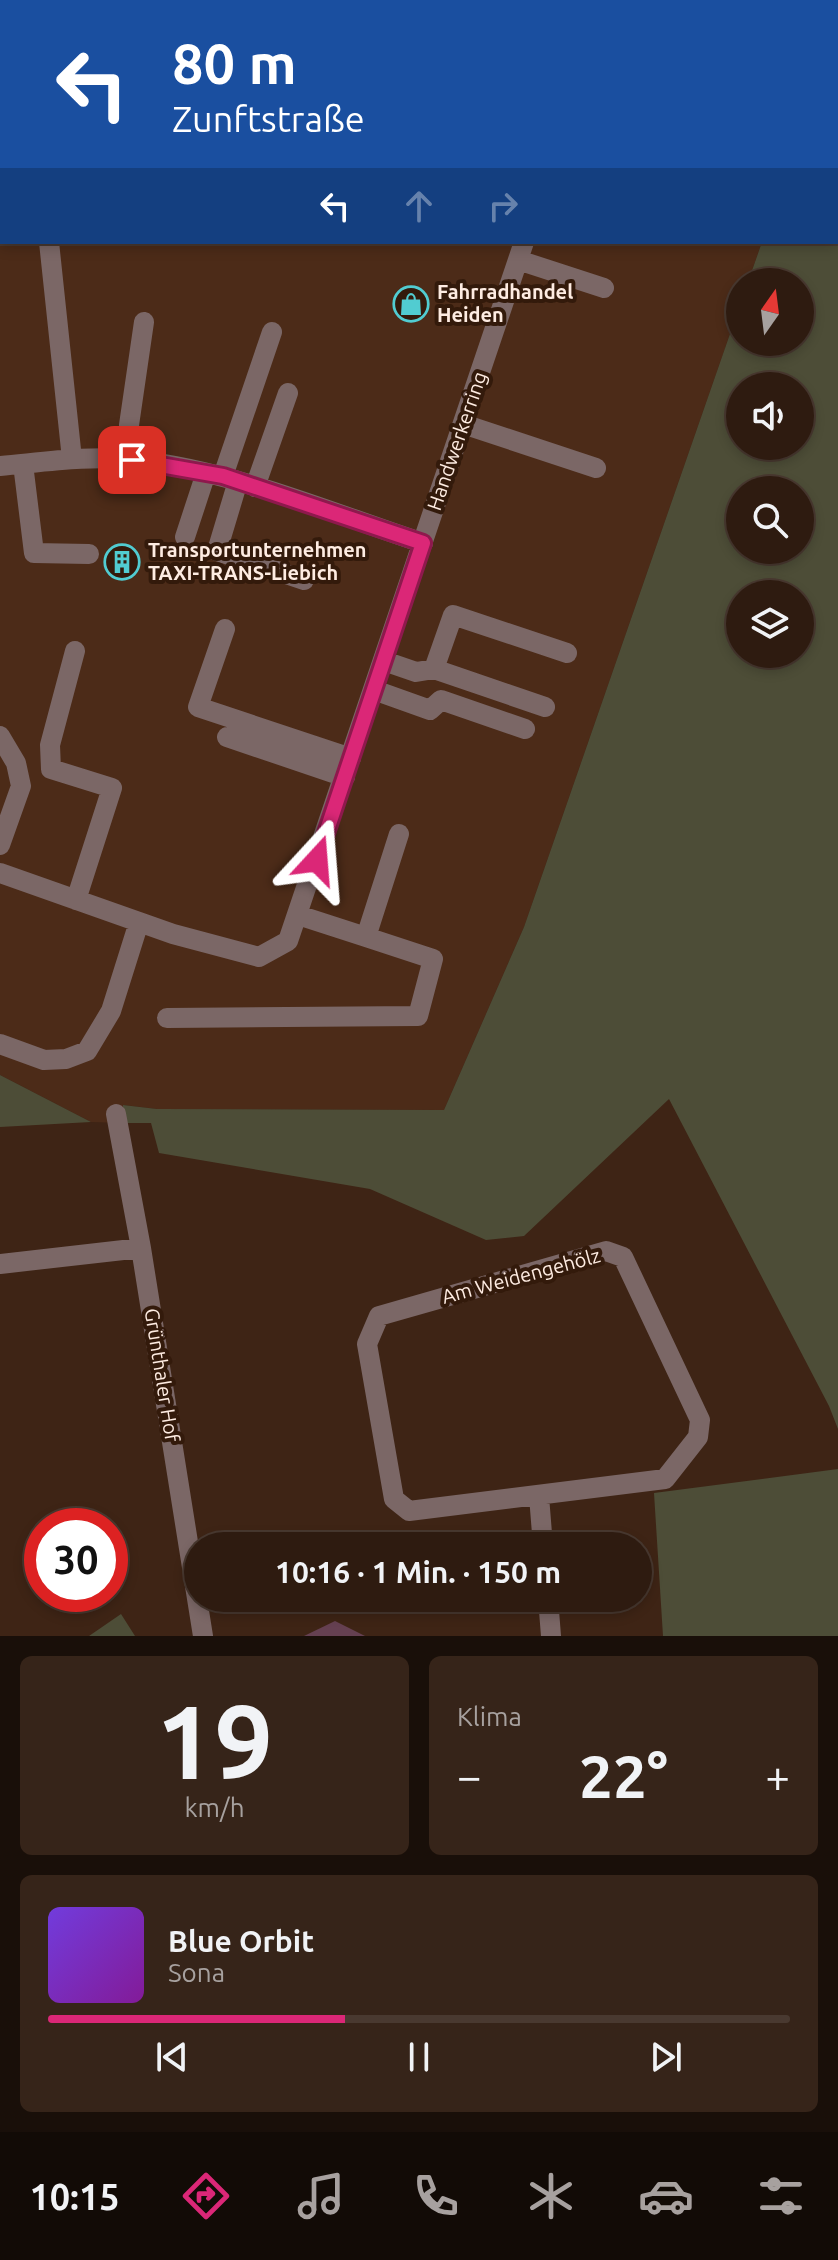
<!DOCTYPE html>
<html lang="de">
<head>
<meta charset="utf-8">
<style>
	:root { --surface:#2e1b10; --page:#362419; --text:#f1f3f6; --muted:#a7a19f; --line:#493930; --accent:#db2777 }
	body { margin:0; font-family:Ubuntu,sans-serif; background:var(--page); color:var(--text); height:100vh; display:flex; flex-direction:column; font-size:30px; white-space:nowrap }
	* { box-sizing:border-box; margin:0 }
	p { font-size:26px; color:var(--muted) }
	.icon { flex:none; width:44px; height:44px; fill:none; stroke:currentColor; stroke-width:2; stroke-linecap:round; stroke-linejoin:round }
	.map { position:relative; height:1636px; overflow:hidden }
	.side { display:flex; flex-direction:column; gap:20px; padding:20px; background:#190f09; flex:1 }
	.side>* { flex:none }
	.guide { position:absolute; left:0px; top:0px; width:838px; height:244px; box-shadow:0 4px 12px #0003,0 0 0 2px var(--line); background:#1a4fa0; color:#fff; overflow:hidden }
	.needle { width:52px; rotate:14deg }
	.fabs { position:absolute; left:726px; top:268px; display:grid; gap:16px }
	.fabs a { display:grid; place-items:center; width:88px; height:88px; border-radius:50%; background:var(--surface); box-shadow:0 4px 12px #0003,0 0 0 2px var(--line); font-size:40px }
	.speed { position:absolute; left:24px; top:1508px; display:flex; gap:16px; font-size:40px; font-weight:700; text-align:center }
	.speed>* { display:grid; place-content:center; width:104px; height:104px; border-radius:50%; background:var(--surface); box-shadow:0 4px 12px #0003,0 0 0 2px var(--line); line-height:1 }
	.speed .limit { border:12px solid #d22; background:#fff; color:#111 }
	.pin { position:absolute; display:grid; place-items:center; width:68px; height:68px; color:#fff; margin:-34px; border-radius:16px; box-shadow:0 4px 12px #0006 }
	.me { position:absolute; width:88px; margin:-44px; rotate:19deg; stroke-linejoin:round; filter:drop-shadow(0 0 6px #0008) }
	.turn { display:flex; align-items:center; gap:28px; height:168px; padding:0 40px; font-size:36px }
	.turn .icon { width:104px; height:104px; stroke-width:2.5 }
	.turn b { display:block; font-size:56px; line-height:68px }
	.lanes { display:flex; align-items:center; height:76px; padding:0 40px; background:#0003; justify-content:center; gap:40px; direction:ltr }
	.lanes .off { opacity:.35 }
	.big { font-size:60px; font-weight:700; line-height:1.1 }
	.side .widget { flex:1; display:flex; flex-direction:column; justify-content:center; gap:12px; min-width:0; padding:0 28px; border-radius:12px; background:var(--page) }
	.side .dial { align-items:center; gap:0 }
	.dial b { font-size:104px; line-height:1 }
	.song { display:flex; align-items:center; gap:24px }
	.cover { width:96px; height:96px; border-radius:12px; background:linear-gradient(135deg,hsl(260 70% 55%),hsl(290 70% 35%)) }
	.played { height:8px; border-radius:4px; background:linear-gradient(90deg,var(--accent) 40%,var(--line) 40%) }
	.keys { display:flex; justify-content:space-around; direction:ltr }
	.heat { display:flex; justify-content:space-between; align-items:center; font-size:44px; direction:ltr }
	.side .tiles { flex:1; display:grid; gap:20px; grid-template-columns:1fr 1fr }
	.widget:last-child { grid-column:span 2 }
	.trip { position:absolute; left:184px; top:1532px; width:468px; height:80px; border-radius:40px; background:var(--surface); box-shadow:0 4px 12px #0003,0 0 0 2px var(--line); font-weight:700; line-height:80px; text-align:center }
	.tabs { display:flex; height:128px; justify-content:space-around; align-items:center; background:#120b06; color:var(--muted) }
	.tabs .icon { width:56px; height:56px }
	.tabs .selected { color:var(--accent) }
	.tabs b { font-size:36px; color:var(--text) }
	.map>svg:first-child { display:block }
</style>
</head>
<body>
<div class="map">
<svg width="838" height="1636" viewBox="0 0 838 1636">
	<rect width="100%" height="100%" fill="#3e2415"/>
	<path fill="#4c2b18" d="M0,0H643L2,2V242H762L748,282H740V305L524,927L444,1110L157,1109L124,1105L123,1123L91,1122L0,1075Z"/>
	<path fill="#4d4d37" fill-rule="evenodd" d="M643,0H838V1429L829,1406L669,1099L524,1236L486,1240L370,1189L159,1153L151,1123H123V1105L157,1109L444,1110L524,927L740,305V342H800V282H748L762,242H836V2H642ZM740,386H800V446H740ZM740,490H800V550H740ZM740,594H800V654H740Z
		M0,1075L91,1122L0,1127Z
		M838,1469V1636H663L654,1493Z
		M121,1614L135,1636H89Z"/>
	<path fill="#654051" d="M335,1621L365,1636H304Z"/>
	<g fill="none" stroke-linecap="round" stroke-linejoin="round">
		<path stroke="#7b6766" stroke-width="20" d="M59,0V2
			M126,0V2
			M353,0V2
			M594,0L595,2
			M49,242L72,459
			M518,260L604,288
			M463,424L596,468
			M132,460L129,425L144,322
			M23,464L34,553L89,554
			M0,466C45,462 90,455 135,460C234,471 329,512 423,543
			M223,476L272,332
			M238,481L217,551L304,580
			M255,487L288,393
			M185,537L206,473
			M225,629L198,707L351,758
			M75,651L50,745L51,769L112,788L76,900
			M384,661L416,672L434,669L453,615L567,653
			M434,669L545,707
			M374,690L430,710L441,700L525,729
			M0,736L16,763L21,786L0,845
			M227,737L345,777
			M0,873L173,934L259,957L288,941L524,242
			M298,915L366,937L399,834
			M167,1018L418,1016L433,959L366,937
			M0,1044L44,1060L66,1059L87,1051L111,1011L139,922
			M116,1114L141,1248L203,1636
			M606,1251L623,1257L700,1420L698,1437L665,1479L409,1511L394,1499L367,1344L379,1316Z
			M0,1264L141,1248
			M539,1496L543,1546
			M548,1598L551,1636"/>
	</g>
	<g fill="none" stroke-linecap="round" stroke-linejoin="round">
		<defs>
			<path id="route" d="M132,460L223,476L423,543L317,860"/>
		</defs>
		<use href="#route" stroke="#8e194d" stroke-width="20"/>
		<use href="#route" stroke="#db2777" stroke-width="14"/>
	</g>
	<defs>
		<symbol id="shop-ring" viewBox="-11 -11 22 22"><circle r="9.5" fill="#331a0b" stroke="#51ccd1" stroke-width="1.5"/><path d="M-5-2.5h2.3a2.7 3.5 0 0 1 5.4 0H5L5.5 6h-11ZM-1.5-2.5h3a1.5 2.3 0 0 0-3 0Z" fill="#51ccd1"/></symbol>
		<symbol id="building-ring" viewBox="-11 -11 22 22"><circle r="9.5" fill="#331a0b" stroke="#51ccd1" stroke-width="1.5"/><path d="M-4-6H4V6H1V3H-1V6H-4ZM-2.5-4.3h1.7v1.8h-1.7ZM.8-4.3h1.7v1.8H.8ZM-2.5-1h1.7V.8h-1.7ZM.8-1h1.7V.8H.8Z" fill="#51ccd1"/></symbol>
	</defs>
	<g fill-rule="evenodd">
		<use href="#shop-ring" x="391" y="284" width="40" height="40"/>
		<use href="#building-ring" x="102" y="542" width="40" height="40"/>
	</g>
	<g text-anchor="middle" stroke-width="8" stroke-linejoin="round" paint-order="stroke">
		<g font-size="20" font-weight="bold" fill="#feece2" stroke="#331a0b" text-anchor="start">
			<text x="437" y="299">Fahrradhandel<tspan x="437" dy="23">Heiden</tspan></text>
			<text x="148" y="557">Transportunternehmen<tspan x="148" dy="23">TAXI-TRANS-Liebich</tspan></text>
		</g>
		<g font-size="20" fill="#feece2" stroke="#331a0b">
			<text transform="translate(457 441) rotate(-71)" y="7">Handwerkerring</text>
			<text transform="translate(521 1276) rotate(-15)" y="7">Am Weidengehölz</text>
			<text transform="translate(162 1375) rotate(81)" y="7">Grünthaler Hof</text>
		</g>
	</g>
</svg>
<div class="fabs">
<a><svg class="needle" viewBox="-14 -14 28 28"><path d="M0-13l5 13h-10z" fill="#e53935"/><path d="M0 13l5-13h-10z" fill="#a7a19f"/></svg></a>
<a><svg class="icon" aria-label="sound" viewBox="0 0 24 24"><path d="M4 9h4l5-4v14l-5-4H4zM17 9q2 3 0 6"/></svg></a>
<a><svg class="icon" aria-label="search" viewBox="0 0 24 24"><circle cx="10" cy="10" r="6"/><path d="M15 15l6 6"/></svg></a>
<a><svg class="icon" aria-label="layers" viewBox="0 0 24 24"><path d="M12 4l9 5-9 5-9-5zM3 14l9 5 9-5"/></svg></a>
</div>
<div class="speed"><div class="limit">30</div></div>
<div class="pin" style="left:132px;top:460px;background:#d93025"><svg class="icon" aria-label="arrive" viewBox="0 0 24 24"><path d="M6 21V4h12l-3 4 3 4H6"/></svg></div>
<svg class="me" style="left:317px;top:860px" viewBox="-20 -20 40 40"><path d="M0-17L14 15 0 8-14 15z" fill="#db2777" stroke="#fff" stroke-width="4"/></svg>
<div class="trip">10:16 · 1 Min. · 150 m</div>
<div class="guide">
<div class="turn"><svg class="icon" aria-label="left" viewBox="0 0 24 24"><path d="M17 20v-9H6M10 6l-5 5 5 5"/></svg><div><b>80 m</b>Zunftstraße</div></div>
<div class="lanes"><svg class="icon" aria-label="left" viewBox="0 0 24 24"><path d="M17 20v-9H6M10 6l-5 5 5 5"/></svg><svg class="icon off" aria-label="ahead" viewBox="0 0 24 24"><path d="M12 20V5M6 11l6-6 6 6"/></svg><svg class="icon off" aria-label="right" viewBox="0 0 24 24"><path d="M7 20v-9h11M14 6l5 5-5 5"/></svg></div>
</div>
</div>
<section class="side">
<div class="tiles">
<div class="widget dial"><b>19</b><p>km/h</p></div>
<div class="widget"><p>Klima</p>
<div class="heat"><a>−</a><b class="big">22°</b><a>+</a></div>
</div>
<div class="widget">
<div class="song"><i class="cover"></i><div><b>Blue Orbit</b><p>Sona</p></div></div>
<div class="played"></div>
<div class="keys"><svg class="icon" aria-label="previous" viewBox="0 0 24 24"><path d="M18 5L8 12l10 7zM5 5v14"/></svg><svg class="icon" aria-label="pause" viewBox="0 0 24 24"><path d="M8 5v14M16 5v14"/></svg><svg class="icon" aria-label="next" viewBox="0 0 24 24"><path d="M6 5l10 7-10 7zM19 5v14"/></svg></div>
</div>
</div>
</section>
<nav class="tabs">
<b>10:15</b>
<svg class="icon selected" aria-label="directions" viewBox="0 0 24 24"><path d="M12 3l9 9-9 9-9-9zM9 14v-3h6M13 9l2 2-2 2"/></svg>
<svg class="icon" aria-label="music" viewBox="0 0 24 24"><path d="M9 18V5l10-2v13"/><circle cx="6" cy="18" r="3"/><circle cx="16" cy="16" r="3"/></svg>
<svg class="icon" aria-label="phone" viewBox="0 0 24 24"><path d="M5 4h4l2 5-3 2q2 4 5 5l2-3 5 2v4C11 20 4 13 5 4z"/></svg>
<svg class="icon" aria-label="climate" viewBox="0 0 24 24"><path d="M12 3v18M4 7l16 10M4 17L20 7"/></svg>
<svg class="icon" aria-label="car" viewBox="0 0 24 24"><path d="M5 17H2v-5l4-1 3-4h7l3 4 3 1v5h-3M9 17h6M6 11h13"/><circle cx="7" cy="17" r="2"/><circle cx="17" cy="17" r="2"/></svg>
<svg class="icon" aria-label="filters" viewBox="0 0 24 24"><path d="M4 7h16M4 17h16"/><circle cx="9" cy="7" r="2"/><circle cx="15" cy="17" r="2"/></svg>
</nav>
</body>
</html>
